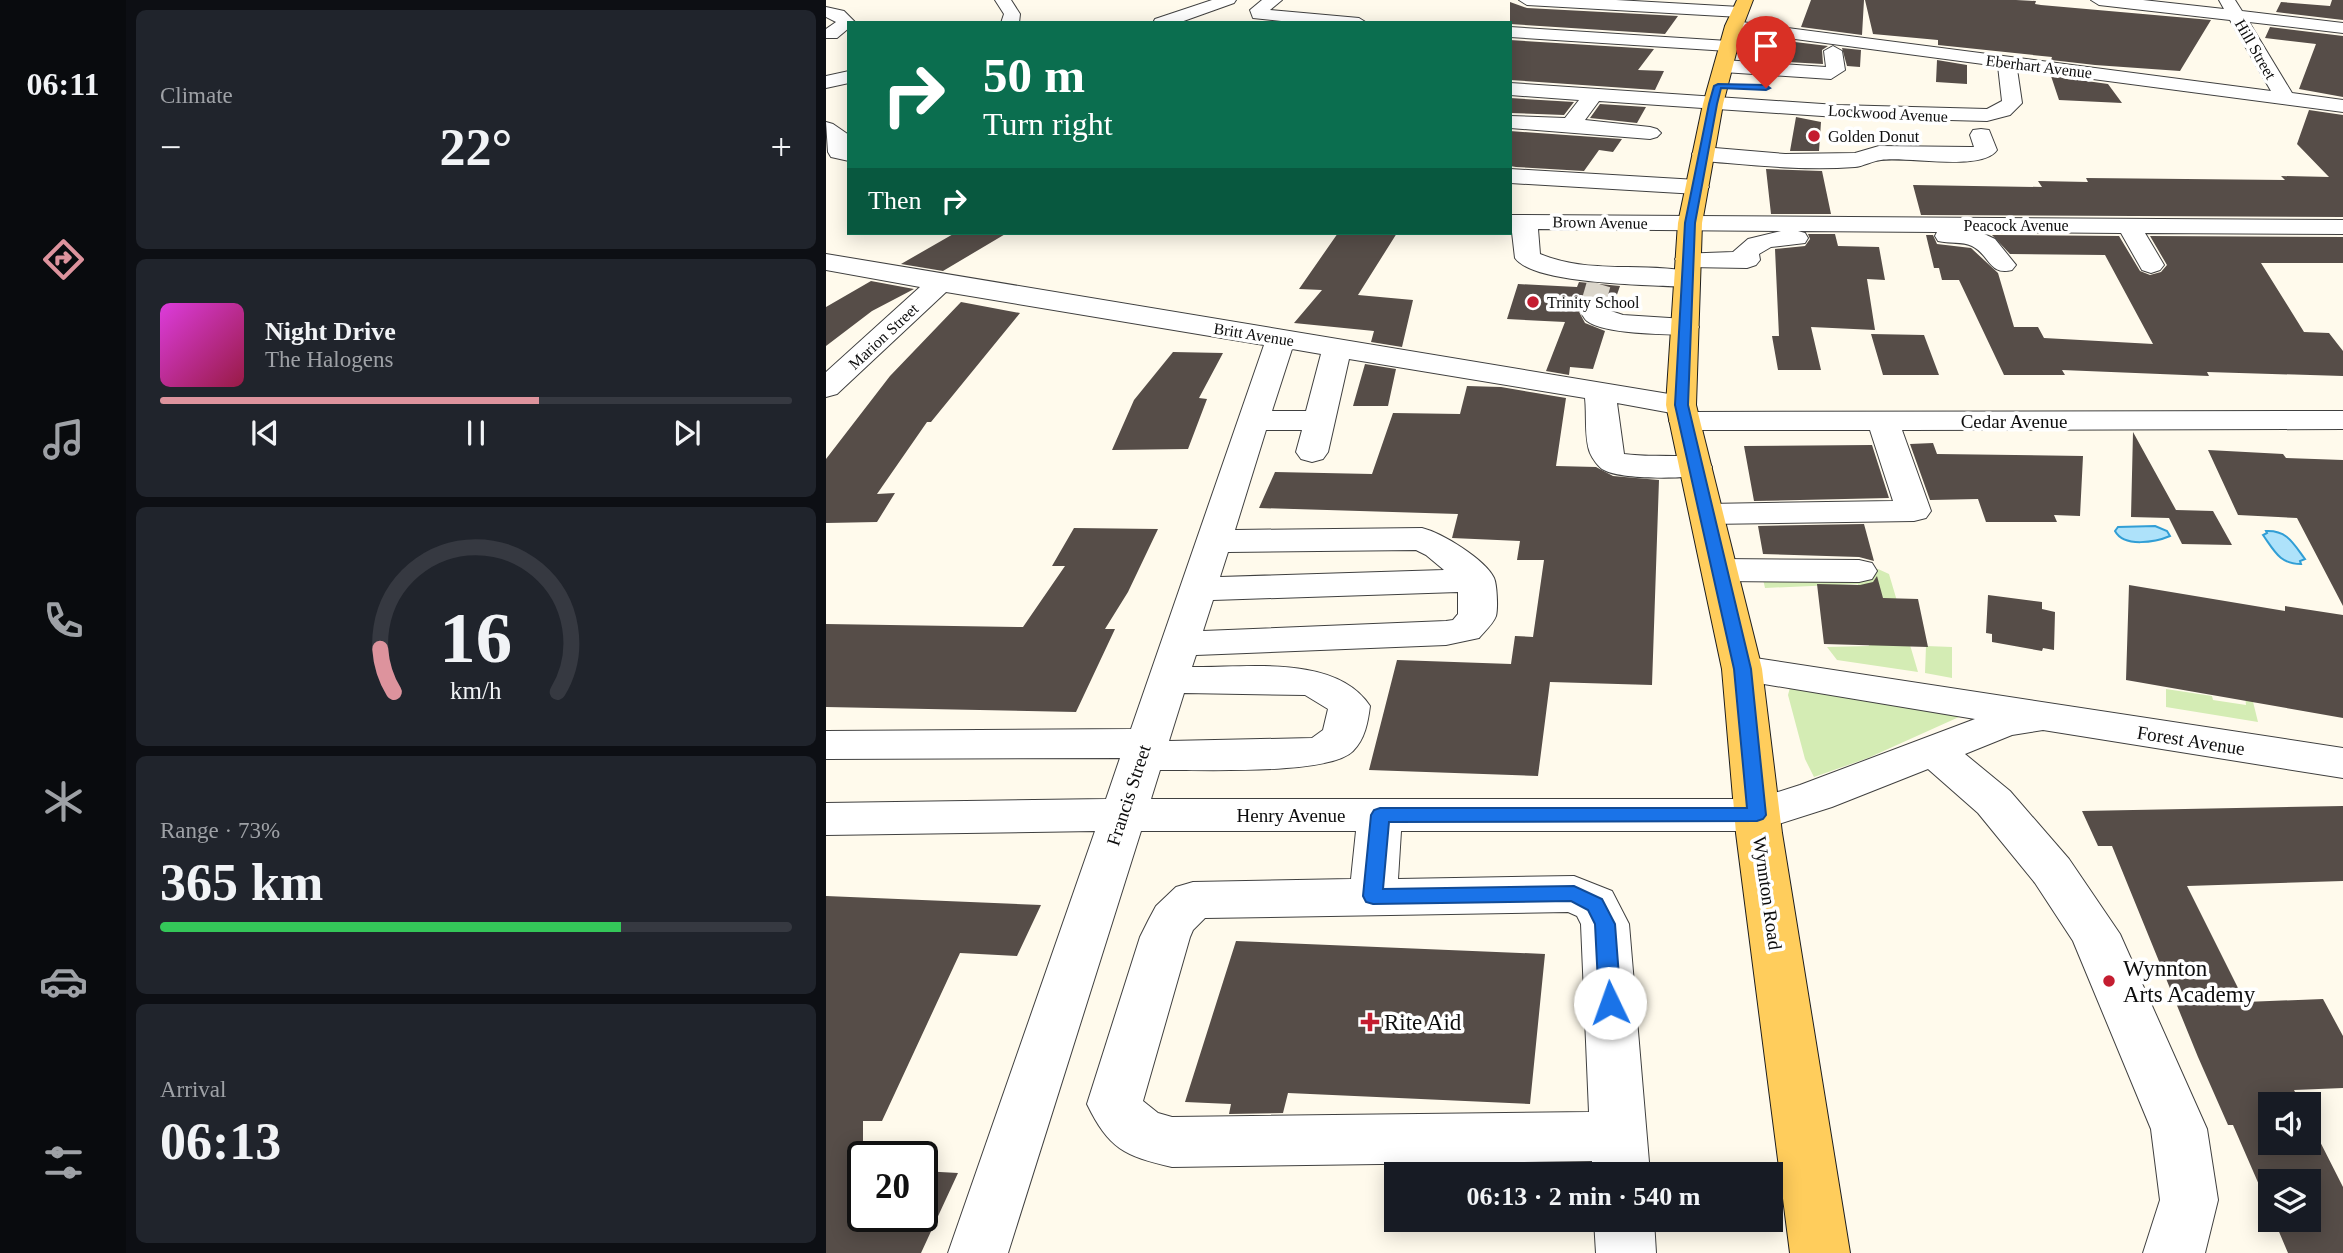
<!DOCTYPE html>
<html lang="en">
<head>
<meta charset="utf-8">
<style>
	:root { --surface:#171b24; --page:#20242c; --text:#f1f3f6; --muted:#9ea1a6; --line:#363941; --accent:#dd939d }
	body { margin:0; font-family:Georgia,serif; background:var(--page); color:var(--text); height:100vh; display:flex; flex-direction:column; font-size:26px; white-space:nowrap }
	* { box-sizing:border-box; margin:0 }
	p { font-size:23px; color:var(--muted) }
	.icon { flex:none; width:38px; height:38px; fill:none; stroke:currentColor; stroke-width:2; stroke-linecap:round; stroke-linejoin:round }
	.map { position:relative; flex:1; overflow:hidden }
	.drawer { display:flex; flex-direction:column; gap:10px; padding:10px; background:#0d0f14; width:700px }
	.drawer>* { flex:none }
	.banner { position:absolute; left:21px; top:21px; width:665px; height:214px; border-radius:0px; box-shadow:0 4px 18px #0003; background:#0b6e4f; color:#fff; overflow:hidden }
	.controls { position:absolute; left:1432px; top:1092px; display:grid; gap:14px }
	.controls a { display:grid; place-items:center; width:63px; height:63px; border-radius:0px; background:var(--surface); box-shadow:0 4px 18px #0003; font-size:35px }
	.speed { position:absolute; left:21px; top:1141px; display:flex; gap:14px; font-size:35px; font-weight:700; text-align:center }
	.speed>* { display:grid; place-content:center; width:91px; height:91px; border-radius:50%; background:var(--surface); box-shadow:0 4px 18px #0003; line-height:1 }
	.speed .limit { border:4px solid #111; border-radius:10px; background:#fff; color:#111 }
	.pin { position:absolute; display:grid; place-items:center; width:60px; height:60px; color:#fff; margin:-72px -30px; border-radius:50% 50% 50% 0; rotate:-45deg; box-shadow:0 0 7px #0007 }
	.pin .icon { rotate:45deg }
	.me { position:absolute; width:77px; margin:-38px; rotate:357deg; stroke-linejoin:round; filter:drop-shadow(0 0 5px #0008) }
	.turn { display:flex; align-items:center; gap:24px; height:147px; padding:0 21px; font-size:32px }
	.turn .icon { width:91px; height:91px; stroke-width:2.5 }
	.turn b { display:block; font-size:49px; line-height:60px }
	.then { display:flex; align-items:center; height:66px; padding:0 21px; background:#0003; gap:14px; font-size:26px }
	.big { font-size:52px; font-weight:700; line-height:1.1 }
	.drawer .widget { flex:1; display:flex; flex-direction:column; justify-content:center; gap:10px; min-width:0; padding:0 24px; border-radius:10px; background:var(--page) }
	.drawer .dial { align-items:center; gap:0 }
	.dial svg { height:182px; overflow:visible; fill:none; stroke:var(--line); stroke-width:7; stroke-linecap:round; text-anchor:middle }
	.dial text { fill:var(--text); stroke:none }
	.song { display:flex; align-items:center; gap:21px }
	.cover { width:84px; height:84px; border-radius:10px; background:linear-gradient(135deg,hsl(300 70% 55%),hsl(340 70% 35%)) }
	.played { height:7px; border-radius:4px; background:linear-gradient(90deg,var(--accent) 60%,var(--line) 60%) }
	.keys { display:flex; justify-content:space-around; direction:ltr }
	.heat { display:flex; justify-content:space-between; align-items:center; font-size:38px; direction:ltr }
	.charge { height:10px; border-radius:5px; background:linear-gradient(90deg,#34c759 73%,var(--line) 0) }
	.trip { position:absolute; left:558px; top:1162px; width:399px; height:70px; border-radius:0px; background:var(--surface); box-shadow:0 4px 18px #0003; font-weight:700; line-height:70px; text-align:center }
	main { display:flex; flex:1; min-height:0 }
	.tabs { display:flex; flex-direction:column; width:126px; justify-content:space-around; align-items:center; background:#090b0e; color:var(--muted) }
	.tabs .icon { width:49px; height:49px }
	.tabs .active { color:var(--accent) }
	.tabs b { font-size:32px; color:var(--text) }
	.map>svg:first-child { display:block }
</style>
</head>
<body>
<main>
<nav class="tabs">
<b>06:11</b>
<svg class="icon active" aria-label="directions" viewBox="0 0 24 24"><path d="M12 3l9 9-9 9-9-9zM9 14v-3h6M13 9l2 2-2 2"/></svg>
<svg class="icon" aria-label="music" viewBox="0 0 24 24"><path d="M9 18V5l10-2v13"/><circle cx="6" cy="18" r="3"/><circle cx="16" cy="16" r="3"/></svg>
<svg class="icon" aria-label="phone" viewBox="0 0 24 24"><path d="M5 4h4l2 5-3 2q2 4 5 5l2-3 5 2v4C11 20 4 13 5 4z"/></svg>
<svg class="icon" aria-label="climate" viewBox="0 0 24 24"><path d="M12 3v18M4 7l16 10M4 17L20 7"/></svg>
<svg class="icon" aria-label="car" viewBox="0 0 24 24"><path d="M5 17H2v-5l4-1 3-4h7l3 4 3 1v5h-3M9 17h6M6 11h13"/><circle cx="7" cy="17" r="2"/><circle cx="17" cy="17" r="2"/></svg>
<svg class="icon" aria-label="filters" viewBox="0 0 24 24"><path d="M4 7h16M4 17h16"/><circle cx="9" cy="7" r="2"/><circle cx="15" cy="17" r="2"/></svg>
</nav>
<section class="drawer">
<div class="widget"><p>Climate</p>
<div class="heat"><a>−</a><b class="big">22°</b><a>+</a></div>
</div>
<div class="widget">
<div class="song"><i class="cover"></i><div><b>Night Drive</b><p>The Halogens</p></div></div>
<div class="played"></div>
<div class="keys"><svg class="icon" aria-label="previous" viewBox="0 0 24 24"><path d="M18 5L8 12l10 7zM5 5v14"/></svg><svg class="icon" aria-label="pause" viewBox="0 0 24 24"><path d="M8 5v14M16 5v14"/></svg><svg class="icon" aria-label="next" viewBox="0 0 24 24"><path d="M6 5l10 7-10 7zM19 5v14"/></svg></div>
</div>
<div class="widget dial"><svg viewBox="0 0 100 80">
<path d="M14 69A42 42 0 1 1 86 69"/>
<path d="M14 69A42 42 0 0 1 8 50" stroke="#dd939d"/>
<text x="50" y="56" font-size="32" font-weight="700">16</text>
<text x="50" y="72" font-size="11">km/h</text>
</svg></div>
<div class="widget"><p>Range · 73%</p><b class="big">365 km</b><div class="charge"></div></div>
<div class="widget"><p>Arrival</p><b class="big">06:13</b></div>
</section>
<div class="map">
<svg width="1517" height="1253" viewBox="0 0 1517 1253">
	<rect width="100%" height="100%" fill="#fffaec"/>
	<path fill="#d4ecb4" d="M1052,569L1063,574L1092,672L1011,660L1001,647L1043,646L1036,623L1046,622L1032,584L939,588L936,575L963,570Z
		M1100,646L1126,647V678L1099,673Z
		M1414,649L1432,722L1340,707V689L1386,696L1387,700L1420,705Z
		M965,684L1133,713V717L1042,758L988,777L979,759L962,695Z"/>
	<path fill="#aee2fa" stroke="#319ed5" stroke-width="2" d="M1329,526L1341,531L1344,536C1330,542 1298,548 1289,531L1292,527Z
		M1440,531C1461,530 1467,543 1479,559L1474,561L1475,564C1454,564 1449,552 1437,535L1441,533Z"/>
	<path fill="#564d48" d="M985,0H1038L1036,35L975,27Z
		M1039,0H1190L1210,1L1209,4L1215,5L1385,20L1354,71L1269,65L1225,60L1226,57L1112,45V40L1047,34Z
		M1506,0H1517V20L1450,12L1455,2L1504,6Z
		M684,2L701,8L852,16L839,34L684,24Z
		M1444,27L1517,36V97L1473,89L1490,44L1439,38Z
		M684,40L828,49L812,70L838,71L829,90L684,80Z
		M969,42L1002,46L996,50L997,64L961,62Z
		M1016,48L1035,50L1034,67L1021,66Z
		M1111,60L1141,65V84L1110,82Z
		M1225,76L1282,84L1296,103L1233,100Z
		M684,98L748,102L738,115L684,113Z
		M774,104L820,107L811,123L764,118Z
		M1483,110L1517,115V217L1095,215L1087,185L1216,187L1212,181L1262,182L1260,178L1459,180L1455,176L1503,177L1471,144Z
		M970,117L995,122L993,151H964Z
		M684,131L796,139L787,152L773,150L758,171L690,167L684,166Z
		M940,169L996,171L1005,214H945Z
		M129,233H181L117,271L75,264Z
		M512,233H571L532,295L587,300L576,347L545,342L548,331L468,323L496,290L473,289Z
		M982,234H1009L1012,246L1053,247L1059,280L1041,279L1049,330L985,327L995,370H952L946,336H953L949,249L979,246L984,239Z
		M1100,235H1107L1111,244L1145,248L1172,273L1188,327H1212L1218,338L1327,344L1279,255L1184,254L1166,235L1293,236L1314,271L1324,275L1335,272L1341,265L1324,236L1517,237V263H1435L1478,332L1503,333L1517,351V376L1381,372L1383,376L1236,370L1239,375H1178L1133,280H1116L1113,268H1108Z
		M45,281L88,289L46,311L0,346V307Z
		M753,282L794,286L786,309L777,298L767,296L755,298L750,306L759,323L779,331L767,369L744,367L743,375L720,371L739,322L681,319L692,284L751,287Z
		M135,302L194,313L105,422H101L51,494L69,493L51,522L0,523V459L64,376Z
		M1045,334L1098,335L1113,375H1057Z
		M347,352L397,353L373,398L381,399L362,449L286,450L308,400Z
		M539,364L570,369L562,406H527Z
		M641,386L675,387L740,398L730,466L770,467L787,476L833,480L826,685L724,682L712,776L543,770L571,660L685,664L689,636L707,637L718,560H691L694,541L626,538L632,514L433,508L449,472L546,474L567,413L634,414Z
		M1307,432L1350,510L1387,511L1406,545L1356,544L1343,518L1305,517Z
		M1107,443L1111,454L1257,456L1254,516L1228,515L1231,522H1160L1152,499L1104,500L1084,444Z
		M1046,445L1063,498L928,501L918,446Z
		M1382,450L1457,454L1460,458L1517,460V606L1471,518L1412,515Z
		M1038,524L1048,561L1033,557L937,554L932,526Z
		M248,528L332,529L302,592L279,629H289L250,712L0,707V624L197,627L239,566H226Z
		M1051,576L1057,598L1092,599L1102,647L998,644L991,584L1034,585L1047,582Z
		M1303,585L1459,611V606L1517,615V718L1300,680Z
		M1162,595L1216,602V609L1229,612L1228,650L1217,648L1216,651L1166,642V634L1160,633Z
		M1517,806V881L1361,886L1419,1002L1497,999L1517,1036V1088L1468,1090L1475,1104H1444V1143H1482V1118L1517,1187V1253H1462L1448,1220H1482V1181H1444V1210L1407,1125H1402L1372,1057L1286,846H1272L1256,811Z
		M0,896L215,905L191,956L134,953L56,1121H37V1216H96V1171L132,1173L95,1253H0Z
		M410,941L719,954L704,1104L462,1093L457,1113L403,1114L405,1104L359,1102Z"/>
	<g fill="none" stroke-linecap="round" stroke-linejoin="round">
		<path stroke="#dbd6cb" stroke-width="24" stroke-dasharray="24 12" stroke-linecap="butt" d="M766,307L773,283"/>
		<defs>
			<path id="minor" d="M169,0H185L194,14L193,23H175L178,14Z
				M386,0H410L408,3L352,23H327L329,19Z
				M436,0H456L444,10L533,18L541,23H473L427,18L424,10Z
				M693,0H790L914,7L922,12L914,17L701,5Z
				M1265,0H1317L1398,9L1393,0H1409L1416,11L1517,23V33L1423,22L1466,93L1517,100V112L1191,69L1196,103L1184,115L1161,121L1011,117L773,101L759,120L824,127L831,129L835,133L831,137L824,139L684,128V116L739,118L753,100L684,95V83L1011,105L1161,109L1176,101L1172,66L902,30L899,26L908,21L1445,91L1404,20L1273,5Z
				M0,7L18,11L29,22L23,23V28L11,38H0V29L10,22L0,17Z
				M684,27L902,41L911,46L902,51L684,37Z
				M1007,46L1016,51L1019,70L1005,79L897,72L888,66L897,60L1000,67L998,51Z
				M23,71V83L0,88V76Z
				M0,122L7,124L23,135V161L5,157L2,152Z
				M1155,129L1163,130L1171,150C1156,172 1081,156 1055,160C1046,161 1038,166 1029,167C978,171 927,165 877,161L869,159L866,154L869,149L877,147L959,154L1029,153L1053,146L1144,147H1148L1144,135L1147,130Z
				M684,169L871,180L879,182L883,187L879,192L871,194L684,183Z
				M684,215L1517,220V234L1319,233L1338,265L1334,270L1325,273L1316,270L1295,233L1154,232L1169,239L1190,265L1186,270C1163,276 1164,255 1146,246C1136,241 1123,244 1112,241L1109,236L1111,232L972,231L979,233L982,238L979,243L945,247L933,254L934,260L930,265L921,268L862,267L853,264L849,259L853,254L907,252L922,239L955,231L712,229L714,254C764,275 819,261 870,273L874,279L870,285L861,287C827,285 708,285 689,258Z
				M0,254L855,396L866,398L870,405L865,412L1517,411V429L1076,430L1105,511L1100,518L1088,521L881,524L869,521L864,514L869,507L881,504L1067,501L1044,430H859L848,428L843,421L851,414L791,403L798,454C826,458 855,453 882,460L886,467L882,474C861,479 797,480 778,470C773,468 766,458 764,453C758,438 761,415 759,398L523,359L502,452L497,459L486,462L475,459L470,452L476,430H440L409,530L596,528C616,533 659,559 668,578C671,585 672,608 670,616C667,624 658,632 653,638L620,645L370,655L366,667C420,668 510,654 544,706C542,722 539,739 527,751C502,776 372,769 334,770L325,799H930L974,785L1149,719L902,678L896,669L902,660L916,656L1517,748V778L1217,730L1186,735L1139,754L1184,791L1243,859L1294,934L1381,1129L1392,1200L1379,1253H1317L1334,1200L1325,1129L1247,941L1209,883L1152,813L1102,769L1006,807L931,831H575L572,879L748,876L786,891L803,924L824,1174H766V1161L346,1167C298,1156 283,1149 261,1104L314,937L323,919L330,906L350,887L367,882L525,879L530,831H315L182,1253H122L269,831L0,835V803L280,799L294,758L0,759V731L305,729L438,345L120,292L11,394L0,397V372L94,287L0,270ZM466,349L495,354L480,411H446ZM590,550L600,555L618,570L394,577L402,552ZM632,592V614L627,620L620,621L377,631L387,600ZM358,693L479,695L502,709L497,730L486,738L343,741ZM742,912L751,916L755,924L763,1112L346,1117L332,1113L317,1101L364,937L367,930L379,918Z
				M766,299L776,301L782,310L797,315L859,319L869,321L873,327L869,333L859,335C837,334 777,334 761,321C757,318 755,311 752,307L756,301Z
				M894,559L1033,560L1046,563L1051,571L1046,579L1033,582L894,581L881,578L876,570L881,562Z
				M768,1220H828L830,1253H770Z"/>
			<path id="major" d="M911,0H927L917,26L897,104L876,223L870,405L936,669L956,833L1024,1253H964L910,833L896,669L840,405L852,223L877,104L899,26Z"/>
		</defs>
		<use href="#minor" stroke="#404040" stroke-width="2"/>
		<use href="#major" stroke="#1e1e1e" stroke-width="2"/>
		<use href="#minor" fill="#fff" fill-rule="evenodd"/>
		<use href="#major" fill="#ffcd5c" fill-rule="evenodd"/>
	</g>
	<path fill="#1a73e8" stroke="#114b97" stroke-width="2" d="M892,84L940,85L944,88L940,90L895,88L891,104L869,223L862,405L925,669L940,815L937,819L931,821L563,822L557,889L748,886L776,899L789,924L795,1003L792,1009L784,1012L776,1009L773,1003L769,924L762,910L745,901L547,904L540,902L537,896L545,815L548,810L554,808H921L908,669L849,405L859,223L883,104L888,86Z"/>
	<g fill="#c41d30" stroke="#fff" stroke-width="2.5">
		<circle cx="988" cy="136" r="7"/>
		<circle cx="707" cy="302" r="7"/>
		<circle cx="1283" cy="981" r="7"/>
		<path d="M540.5 1011.5h7v7h7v7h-7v7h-7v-7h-7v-7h7z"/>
	</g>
	<g text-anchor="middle" stroke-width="7" stroke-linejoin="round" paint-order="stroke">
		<g font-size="16" fill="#0d0d0d" stroke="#fff">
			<text transform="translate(1430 49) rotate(60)" y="6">Hill Street</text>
			<text transform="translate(1213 66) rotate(7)" y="6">Eberhart Avenue</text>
			<text transform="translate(1062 113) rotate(3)" y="6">Lockwood Avenue</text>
			<text transform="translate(774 222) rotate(1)" y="6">Brown Avenue</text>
			<text x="1190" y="231">Peacock Avenue</text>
			<text transform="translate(428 334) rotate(9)" y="6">Britt Avenue</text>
			<text transform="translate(57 336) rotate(-43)" y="6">Marion Street</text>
		</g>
		<g font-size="16" fill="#0d0d0d" stroke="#fff" text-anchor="start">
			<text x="1002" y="142">Golden Donut</text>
			<text x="721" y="308">Trinity School</text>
		</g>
		<g font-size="19" fill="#0d0d0d" stroke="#fff">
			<text x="1188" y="428">Cedar Avenue</text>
			<text transform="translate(1365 740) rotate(9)" y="7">Forest Avenue</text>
			<text transform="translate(302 795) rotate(-72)" y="7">Francis Street</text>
			<text x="465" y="822">Henry Avenue</text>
			<text transform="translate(942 893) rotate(82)" y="7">Wynnton Road</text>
		</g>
		<g font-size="23" fill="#0d0d0d" stroke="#fff" text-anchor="start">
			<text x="1297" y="976">Wynnton<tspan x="1297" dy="26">Arts Academy</tspan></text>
			<text x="558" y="1030">Rite Aid</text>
		</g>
	</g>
</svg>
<div class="controls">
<a><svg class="icon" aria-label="sound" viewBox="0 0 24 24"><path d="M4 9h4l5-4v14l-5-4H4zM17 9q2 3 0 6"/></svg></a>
<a><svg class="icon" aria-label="layers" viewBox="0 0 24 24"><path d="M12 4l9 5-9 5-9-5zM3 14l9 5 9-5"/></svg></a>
</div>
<div class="speed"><div class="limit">20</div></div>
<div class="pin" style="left:940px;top:88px;background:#d93025"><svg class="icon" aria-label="arrive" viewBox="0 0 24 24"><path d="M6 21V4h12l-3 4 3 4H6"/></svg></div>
<svg class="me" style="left:784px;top:1003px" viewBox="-20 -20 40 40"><circle r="19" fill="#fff"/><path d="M0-13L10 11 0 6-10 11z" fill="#1a73e8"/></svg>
<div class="trip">06:13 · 2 min · 540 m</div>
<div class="banner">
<div class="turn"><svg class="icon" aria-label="right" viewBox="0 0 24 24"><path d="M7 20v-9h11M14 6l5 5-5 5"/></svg><div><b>50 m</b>Turn right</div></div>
<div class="then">Then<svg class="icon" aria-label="right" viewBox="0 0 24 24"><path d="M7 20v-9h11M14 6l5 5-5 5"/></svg></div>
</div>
</div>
</main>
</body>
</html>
